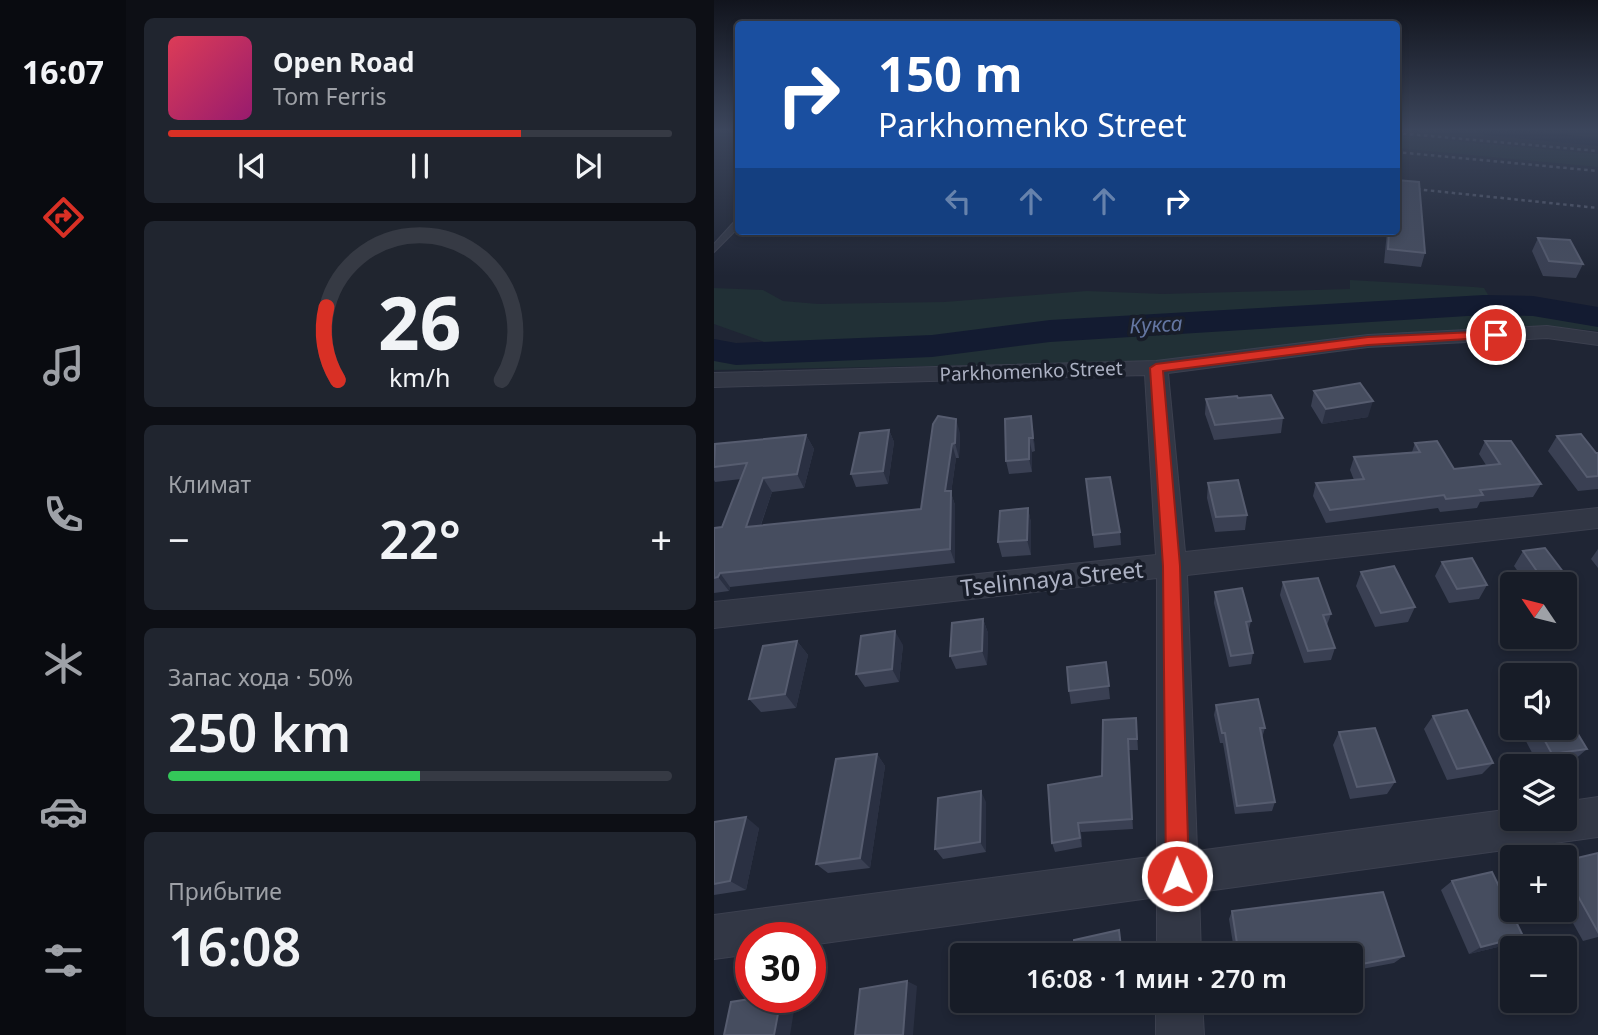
<!DOCTYPE html>
<html lang="ru">
<head>
<meta charset="utf-8">
<style>
	:root { --surface:#171c27; --page:#20252f; --text:#f1f3f6; --muted:#9ea1a7; --line:#363a44; --accent:#d93025 }
	body { margin:0; font-family:"Noto Sans",sans-serif; background:var(--page); color:var(--text); height:100vh; display:flex; flex-direction:column; font-size:26px; white-space:nowrap }
	* { box-sizing:border-box; margin:0 }
	p { font-size:23px; color:var(--muted) }
	.icon { flex:none; width:38px; height:38px; fill:none; stroke:currentColor; stroke-width:2; stroke-linecap:round; stroke-linejoin:round }
	.map { position:relative; flex:1; overflow:hidden }
	.side { display:flex; flex-direction:column; gap:18px; padding:18px; background:#0d0f15; width:588px }
	.side>* { flex:none }
	.top-card { position:absolute; left:21px; top:21px; width:665px; height:214px; border-radius:7px; box-shadow:0 4px 10px #0003,0 0 0 2px var(--line); background:#1a4fa0; color:#fff; overflow:hidden }
	.needle { width:46px; rotate:305deg }
	.tools { position:absolute; left:786px; top:572px; display:grid; gap:14px }
	.tools a { display:grid; place-items:center; width:77px; height:77px; border-radius:7px; background:var(--surface); box-shadow:0 4px 10px #0003,0 0 0 2px var(--line); font-size:35px }
	.speed { position:absolute; left:21px; top:922px; display:flex; gap:14px; font-size:35px; font-weight:700; text-align:center }
	.speed>* { display:grid; place-content:center; width:91px; height:91px; border-radius:50%; background:var(--surface); box-shadow:0 4px 10px #0003,0 0 0 2px var(--line); line-height:1 }
	.speed .limit { border:10px solid #d22; background:#fff; color:#111 }
	.pin { position:absolute; display:grid; place-items:center; width:60px; height:60px; color:#fff; margin:-30px; border:4px solid #fff; border-radius:50%; box-shadow:0 2px 7px #0007 }
	.me { position:absolute; width:77px; margin:-38px; rotate:359deg; stroke-linejoin:round; filter:drop-shadow(0 0 5px #0008) }
	.turn { display:flex; align-items:center; gap:24px; height:147px; padding:0 28px; font-size:32px }
	.turn .icon { width:91px; height:91px; stroke-width:2.5 }
	.turn b { display:block; font-size:49px; line-height:60px }
	.lanes { display:flex; align-items:center; height:66px; padding:0 28px; background:#0003; justify-content:center; gap:35px; direction:ltr }
	.lanes .off { opacity:.35 }
	.big { font-size:52px; font-weight:600; line-height:1.1 }
	.side .widget { flex:1; display:flex; flex-direction:column; justify-content:center; gap:10px; min-width:0; padding:0 24px; border-radius:10px; background:var(--page) }
	.side .dial { align-items:center; gap:0 }
	.dial svg { height:182px; overflow:visible; fill:none; stroke:var(--line); stroke-width:7; stroke-linecap:round; text-anchor:middle }
	.dial text { fill:var(--text); stroke:none }
	.song { display:flex; align-items:center; gap:21px }
	.cover { width:84px; height:84px; border-radius:10px; background:linear-gradient(135deg,hsl(350 70% 55%),hsl(320 70% 35%)) }
	.played { height:7px; border-radius:4px; background:linear-gradient(90deg,var(--accent) 70%,var(--line) 70%) }
	.keys { display:flex; justify-content:space-around; direction:ltr }
	.heat { display:flex; justify-content:space-between; align-items:center; font-size:38px; direction:ltr }
	.charge { height:10px; border-radius:5px; background:linear-gradient(90deg,#34c759 50%,var(--line) 0) }
	.trip { position:absolute; left:236px; top:943px; width:413px; height:70px; border-radius:7px; background:var(--surface); box-shadow:0 4px 10px #0003,0 0 0 2px var(--line); font-weight:600; line-height:70px; text-align:center }
	main { display:flex; flex:1; min-height:0 }
	.tabs { display:flex; flex-direction:column; width:126px; justify-content:space-around; align-items:center; background:#090b10; color:var(--muted) }
	.tabs .icon { width:49px; height:49px }
	.tabs .selected { color:var(--accent) }
	.tabs b { font-size:32px; color:var(--text) }
	.map>svg:first-child { display:block }
</style>
</head>
<body>
<main>
<nav class="tabs">
<b>16:07</b>
<svg class="icon selected" aria-label="directions" viewBox="0 0 24 24"><path d="M12 3l9 9-9 9-9-9zM9 14v-3h6M13 9l2 2-2 2"/></svg>
<svg class="icon" aria-label="music" viewBox="0 0 24 24"><path d="M9 18V5l10-2v13"/><circle cx="6" cy="18" r="3"/><circle cx="16" cy="16" r="3"/></svg>
<svg class="icon" aria-label="phone" viewBox="0 0 24 24"><path d="M5 4h4l2 5-3 2q2 4 5 5l2-3 5 2v4C11 20 4 13 5 4z"/></svg>
<svg class="icon" aria-label="climate" viewBox="0 0 24 24"><path d="M12 3v18M4 7l16 10M4 17L20 7"/></svg>
<svg class="icon" aria-label="car" viewBox="0 0 24 24"><path d="M5 17H2v-5l4-1 3-4h7l3 4 3 1v5h-3M9 17h6M6 11h13"/><circle cx="7" cy="17" r="2"/><circle cx="17" cy="17" r="2"/></svg>
<svg class="icon" aria-label="filters" viewBox="0 0 24 24"><path d="M4 7h16M4 17h16"/><circle cx="9" cy="7" r="2"/><circle cx="15" cy="17" r="2"/></svg>
</nav>
<section class="side">
<div class="widget">
<div class="song"><i class="cover"></i><div><b>Open Road</b><p>Tom Ferris</p></div></div>
<div class="played"></div>
<div class="keys"><svg class="icon" aria-label="previous" viewBox="0 0 24 24"><path d="M18 5L8 12l10 7zM5 5v14"/></svg><svg class="icon" aria-label="pause" viewBox="0 0 24 24"><path d="M8 5v14M16 5v14"/></svg><svg class="icon" aria-label="next" viewBox="0 0 24 24"><path d="M6 5l10 7-10 7zM19 5v14"/></svg></div>
</div>
<div class="widget dial"><svg viewBox="0 0 100 80">
<path d="M14 69A42 42 0 1 1 86 69"/>
<path d="M14 69A42 42 0 0 1 9 37" stroke="#d93025"/>
<text x="50" y="56" font-size="32" font-weight="700">26</text>
<text x="50" y="72" font-size="11">km/h</text>
</svg></div>
<div class="widget"><p>Климат</p>
<div class="heat"><a>−</a><b class="big">22°</b><a>+</a></div>
</div>
<div class="widget"><p>Запас хода · 50%</p><b class="big">250 km</b><div class="charge"></div></div>
<div class="widget"><p>Прибытие</p><b class="big">16:08</b></div>
</section>
<div class="map">
<svg width="884" height="1035" viewBox="0 0 884 1035">
	<rect width="100%" height="100%" fill="#1f2534"/>
	<path fill="#213036" d="M683,136L884,154V167L683,148Z
		M636,280L760,287L770,288L777,300L448,317L219,340L56,344L0,324V288L49,290L69,301L104,304L230,302L373,291L449,294L636,289Z
		M784,310L859,316L884,322V331L842,327L740,330L435,362L0,370V354L25,358L237,348L350,335Z"/>
	<g fill="none" stroke-linecap="round" stroke-linejoin="round">
		<path fill="#131b31" fill-rule="evenodd" d="M763,131H818L884,138V146L770,135Z"/>
		<path fill="#131b31" fill-rule="evenodd" d="M770,295L819,296L884,307V327L819,316L770,315L336,342L218,357L22,365L0,361V339L22,343L218,335L336,320Z"/>
		<defs>
			<path id="service" d="M21,221H24V228L0,252V244Z"/>
			<path id="minor" d="M833,326L884,333V345L833,338L654,347L454,373L471,552L884,508V528L473,575L483,851L798,809V819H850V802L884,797V837L485,892L487,956H443V897L96,945V938H37V954L0,959V915L443,856V578L0,628V602L442,555L431,375L0,387V373L442,361L654,335Z
				M442,1001H488L490,1035H442Z"/>
		</defs>
		<use href="#service" stroke="#3c404f" stroke-width="2"/>
		<use href="#minor" stroke="#3c404f" stroke-width="2"/>
		<use href="#service" fill="#323745" fill-rule="evenodd"/>
		<use href="#minor" fill="#323745" fill-rule="evenodd"/>
		<path stroke="#545a6c" stroke-width="2.5" stroke-dasharray="3.5 3.5" stroke-linecap="butt" d="M682,133L884,151
			M682,152L884,171
			M682,187L884,208"/>
	</g>
	<path fill="#3a4053" d="M673,231H682L711,253L707,267L670,263Z
		M824,238L869,264L862,278L829,276L818,251Z
		M600,391L654,417L608,424L597,406Z
		M524,398L569,418L567,433L500,440L491,414L492,399Z
		M219,424L246,433L245,458H242L237,493L241,505V563L16,587L15,591L0,593V528L8,527L27,479L1,482L0,480V446L92,435L100,449L90,488L58,492L47,525L207,509Z
		M319,429L321,451L318,452V472L295,474L292,461Z
		M175,430L180,442L174,484L142,487L137,474Z
		M843,436L884,453V489L864,491L834,451Z
		M771,441L827,484L819,497L766,502L763,508L726,512L724,508L612,523L599,496L602,483L640,480L636,470L640,457L698,452L701,443L740,469L772,465L765,454Z
		M372,479L406,532L407,545L380,548Z
		M494,483L533,515L531,530L501,532L493,498Z
		M314,508L317,523V555L288,557L284,542Z
		M884,549V568L877,559Z
		M809,551L850,573L842,584H813L800,566Z
		M728,562L773,585L765,599L735,603L721,576Z
		M647,572L701,607L694,622L661,627L642,586Z
		M569,582L617,614L613,625L621,648L617,660L590,663L566,595Z
		M501,592L537,621L534,633L539,653L537,664L515,667L500,603Z
		M269,619L274,633L273,665L242,669L236,656Z
		M83,641L94,655L82,708L47,712L35,699Z
		M189,645L185,682L151,687L142,674Z
		M392,662L396,699L357,704L355,691Z
		M502,705L551,728L548,738L561,802L558,811L521,814L509,743H506L500,715Z
		M719,716L779,763L768,774L733,780L710,729Z
		M422,718L424,750H414L419,829L367,832L368,847L341,852L338,843L388,776Z
		M805,728H850L873,749L859,761L825,766Z
		M625,732L681,782L673,794L636,799L619,745Z
		M163,754L171,766L156,868L114,873L102,864Z
		M272,802V852L229,859L221,849Z
		M0,822L45,828L32,890L0,895Z
		M884,853V937L869,941L850,907V861Z
		M738,881L809,936L796,944L755,954L727,890Z
		M518,911L690,956L680,963L637,971V956H521L515,919Z
		M366,1001H406L370,1010L367,1005Z"/>
	<path fill="#2a3042" d="M659,401L654,417L608,424L612,409Z
		M317,416L319,429L321,451L319,438Z
		M242,419L246,433L245,458L241,443Z
		M175,430L180,442L174,484L169,471Z
		M92,435L100,449L90,488L83,474Z
		M315,438L318,452V472L315,459Z
		M238,444L242,458L237,493L241,505V563L236,549L231,491Z
		M49,478L58,492L41,541L32,527Z
		M314,508L317,523V555L313,540Z
		M6,573L16,587L15,591L4,577Z
		M269,619L274,633L273,665L268,651Z
		M181,631L189,645L185,682L178,669Z
		M83,641L94,655L82,708L71,694Z
		M163,754L171,766L156,868L146,858Z
		M267,791L272,802V852L266,842Z
		M32,817L45,828L32,890L16,881Z
		M364,823L367,832L368,847L366,838Z
		M809,936L796,944L755,954L767,947Z
		M193,981L203,986L199,1035H189Z
		M67,998H82L76,1035H60Z"/>
	<path fill="#464d5f" stroke="#565c6f" stroke-width="2" d="M682,180L705,182L711,253L674,249L675,231H682Z
		M824,238L856,240L869,264L835,261Z
		M646,383L659,401L612,409L600,391Z
		M557,395L569,418L501,425L492,399L523,396L524,398Z
		M224,416L242,419L241,443L238,444L231,491H237L236,549L6,573L4,577L0,578V528L8,527L33,463L0,467L1,444L92,435L83,474L49,478L32,527L207,509L219,424Z
		M317,416L319,438H315V459L292,461L291,419Z
		M175,430L169,471L137,474L146,433Z
		M867,434L882,453H884V476L873,477L843,436Z
		M723,441L740,469L786,464L771,441H797L827,484L766,490L769,495L732,499L730,495L616,510L602,483L650,479L640,457L706,452L701,443Z
		M396,477L406,532L379,535L372,479Z
		M524,480L533,515L502,517L494,483Z
		M314,508L313,540L284,542L286,511Z
		M831,548L850,573L827,577L809,551Z
		M758,558L773,585L743,589L728,562Z
		M680,566L701,607L667,613L647,572Z
		M604,578L617,614L609,615L621,648L594,651L569,582Z
		M528,588L537,621L532,622L539,653L517,656L501,592Z
		M269,619L268,651L236,656L238,623Z
		M181,631L178,669L142,674L147,636Z
		M83,641L71,694L35,699L49,646Z
		M392,662L395,686L355,691L353,667Z
		M544,699L551,728H546L561,802L523,806L511,733H508L502,705Z
		M753,710L779,763L743,769L719,716Z
		M850,711L873,749L838,754L824,728H850Z
		M422,718L423,739H414L418,819L364,823L366,838L338,843L334,785L388,776L389,720Z
		M661,728L681,782L643,787L625,732Z
		M163,754L146,858L102,864L122,759Z
		M267,791L266,842L221,849L224,798Z
		M32,817L16,881L0,884V822Z
		M884,853V932L850,871V861Z
		M778,872L809,936L767,947L738,881Z
		M669,892L690,956L637,966V956H525L518,911Z
		M405,930L408,956H361L360,940Z
		M193,981L189,1035H141L146,989Z
		M42,998H67L60,1035H10L17,1002Z
		M366,1001H382L367,1005Z"/>
	<linearGradient id="sky" x2="0" y2="1"><stop stop-color="#11141d"/><stop offset="0.47" stop-color="#3c465c"/><stop offset="1" stop-color="#3c465c" stop-opacity="0"/></linearGradient>
	<rect width="884" height="276" fill="url(#sky)"/>
	<path fill="#d93025" stroke="#8d1f18" stroke-width="2" d="M782,331L786,332V337L654,345L449,371L466,566L475,876L472,884L463,888L455,884L452,876L449,566L436,368L442,364L654,337Z"/>
	<g text-anchor="middle" stroke-width="7" stroke-linejoin="round" paint-order="stroke">
		<g font-size="19" fill="#acb1c3" stroke="#181d29">
			<text transform="translate(317 371) rotate(-2)" y="7">Parkhomenko Street</text>
		</g>
		<g font-size="21" font-style="italic" fill="#6476a2" stroke="#181d29">
			<text transform="translate(442 325) rotate(-3)" y="7">Кукса</text>
		</g>
		<g font-size="23" fill="#acb1c3" stroke="#181d29">
			<text transform="translate(338 579) rotate(-6)" y="8">Tselinnaya Street</text>
		</g>
	</g>
</svg>
<div class="tools">
<a><svg class="needle" viewBox="-14 -14 28 28"><path d="M0-13l5 13h-10z" fill="#e53935"/><path d="M0 13l5-13h-10z" fill="#9ea1a7"/></svg></a>
<a><svg class="icon" aria-label="sound" viewBox="0 0 24 24"><path d="M4 9h4l5-4v14l-5-4H4zM17 9q2 3 0 6"/></svg></a>
<a><svg class="icon" aria-label="layers" viewBox="0 0 24 24"><path d="M12 4l9 5-9 5-9-5zM3 14l9 5 9-5"/></svg></a>
<a>+</a>
<a>−</a>
</div>
<div class="speed"><div class="limit">30</div></div>
<div class="pin" style="left:782px;top:335px;background:#d93025"><svg class="icon" aria-label="arrive" viewBox="0 0 24 24"><path d="M6 21V4h12l-3 4 3 4H6"/></svg></div>
<svg class="me" style="left:463px;top:876px" viewBox="-20 -20 40 40"><circle r="17" fill="#d93025" stroke="#fff" stroke-width="3"/><path d="M0-11L8 9 0 5-8 9z" fill="#fff"/></svg>
<div class="trip">16:08 · 1 мин · 270 m</div>
<div class="top-card">
<div class="turn"><svg class="icon" aria-label="right" viewBox="0 0 24 24"><path d="M7 20v-9h11M14 6l5 5-5 5"/></svg><div><b>150 m</b>Parkhomenko Street</div></div>
<div class="lanes"><svg class="icon off" aria-label="left" viewBox="0 0 24 24"><path d="M17 20v-9H6M10 6l-5 5 5 5"/></svg><svg class="icon off" aria-label="ahead" viewBox="0 0 24 24"><path d="M12 20V5M6 11l6-6 6 6"/></svg><svg class="icon off" aria-label="ahead" viewBox="0 0 24 24"><path d="M12 20V5M6 11l6-6 6 6"/></svg><svg class="icon" aria-label="right" viewBox="0 0 24 24"><path d="M7 20v-9h11M14 6l5 5-5 5"/></svg></div>
</div>
</div>
</main>
</body>
</html>
